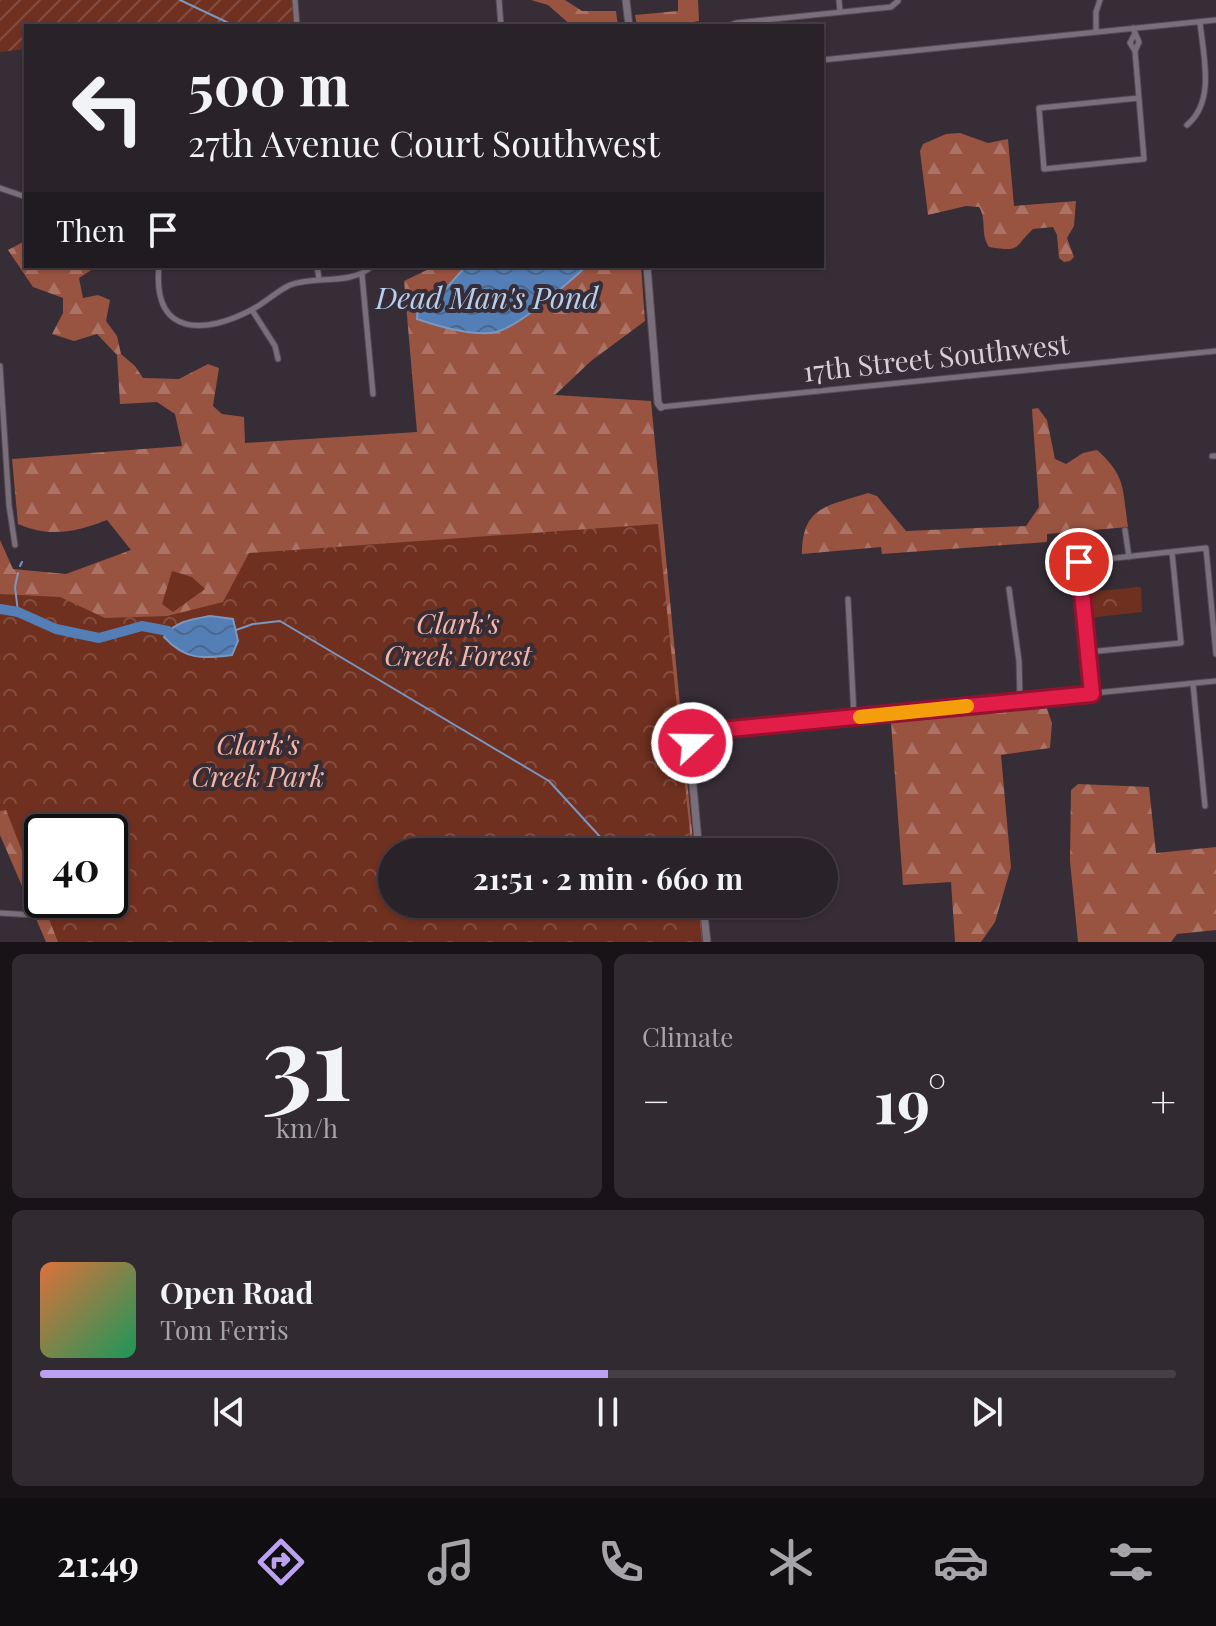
<!DOCTYPE html>
<html lang="en">
<head>
<meta charset="utf-8">
<style>
	:root { --surface:#292229; --page:#312a31; --text:#f1f3f6; --muted:#a5a4a8; --line:#453f46; --accent:#bca0f2 }
	body { margin:0; font-family:"Playfair Display",serif; background:var(--page); color:var(--text); height:100vh; display:flex; flex-direction:column; font-size:30px; white-space:nowrap }
	* { box-sizing:border-box; margin:0 }
	p { font-size:26px; color:var(--muted) }
	.icon { flex:none; width:44px; height:44px; fill:none; stroke:currentColor; stroke-width:2; stroke-linecap:round; stroke-linejoin:round }
	.map { position:relative; height:942px; overflow:hidden }
	.sheet { display:flex; flex-direction:column; gap:12px; padding:12px; background:#171317; flex:1 }
	.sheet>* { flex:none }
	.hud { position:absolute; left:24px; top:24px; width:800px; height:244px; border-radius:0px; box-shadow:0 2px 6px #0004,0 0 0 2px var(--line); background:#292229; color:var(--text); overflow:hidden }
	.speed { position:absolute; left:24px; top:814px; display:flex; gap:16px; font-size:40px; font-weight:700; text-align:center }
	.speed>* { display:grid; place-content:center; width:104px; height:104px; border-radius:50%; background:var(--surface); box-shadow:0 2px 6px #0004,0 0 0 2px var(--line); line-height:1 }
	.speed .limit { border:4px solid #111; border-radius:12px; background:#fff; color:#111 }
	.pin { position:absolute; display:grid; place-items:center; width:68px; height:68px; color:#fff; margin:-34px; border:4px solid #fff; border-radius:50%; box-shadow:0 2px 8px #0007 }
	.me { position:absolute; width:88px; margin:-44px; rotate:69deg; stroke-linejoin:round; filter:drop-shadow(0 0 6px #0008) }
	.turn { display:flex; align-items:center; gap:28px; height:168px; padding:0 32px; font-size:36px }
	.turn .icon { width:104px; height:104px; stroke-width:2.5 }
	.turn b { display:block; font-size:56px; line-height:68px }
	.then { display:flex; align-items:center; height:76px; padding:0 32px; background:#0003; gap:16px; font-size:30px }
	.big { font-size:60px; font-weight:700; line-height:1.1 }
	.sheet .widget { flex:1; display:flex; flex-direction:column; justify-content:center; gap:12px; min-width:0; padding:0 28px; border-radius:12px; background:var(--page) }
	.sheet .dial { align-items:center; gap:0 }
	.dial b { font-size:104px; line-height:1 }
	.song { display:flex; align-items:center; gap:24px }
	.cover { width:96px; height:96px; border-radius:12px; background:linear-gradient(135deg,hsl(20 70% 55%),hsl(150 70% 35%)) }
	.played { height:8px; border-radius:4px; background:linear-gradient(90deg,var(--accent) 50%,var(--line) 50%) }
	.keys { display:flex; justify-content:space-around; direction:ltr }
	.heat { display:flex; justify-content:space-between; align-items:center; font-size:44px; direction:ltr }
	.sheet .tiles { flex:1; display:grid; gap:12px; grid-template-columns:1fr 1fr }
	.widget:last-child { grid-column:span 2 }
	.trip { position:absolute; left:378px; top:838px; width:460px; height:80px; border-radius:40px; background:var(--surface); box-shadow:0 2px 6px #0004,0 0 0 2px var(--line); font-weight:700; line-height:80px; text-align:center }
	.tabs { display:flex; height:128px; justify-content:space-around; align-items:center; background:#100e10; color:var(--muted) }
	.tabs .icon { width:56px; height:56px }
	.tabs .current { color:var(--accent) }
	.tabs b { font-size:36px; color:var(--text) }
	.map>svg:first-child { display:block }
</style>
</head>
<body>
<div class="map">
<svg width="1216" height="942" viewBox="0 0 1216 942">
	<defs>
		<pattern id="forest-firs" width="22" height="20" patternUnits="userSpaceOnUse" patternTransform="scale(2)"><rect width="22" height="20" fill="#995341"/><path d="M5 1l3.5 6h-7zM16 11l3.5 6h-7z" fill="#ab7365"/></pattern>
		<pattern id="park-crowns" width="20" height="18" patternUnits="userSpaceOnUse" patternTransform="scale(2)"><rect width="20" height="18" fill="#6f3020"/><path d="M2 6a3 3 0 1 1 6 0M12 15a3 3 0 1 1 6 0" fill="none" stroke="#834d40"/></pattern>
		<pattern id="garden-furrows" width="10" height="10" patternUnits="userSpaceOnUse" patternTransform="scale(2)"><rect width="10" height="10" fill="#6f3020"/><path d="M-1 1l2-2M0 10L10 0M9 11l2-2" fill="none" stroke="#834d40"/></pattern>
		<pattern id="water-waves" width="16" height="10" patternUnits="userSpaceOnUse" patternTransform="scale(2)"><rect width="16" height="10" fill="#547eb6"/><path d="M0 5q4-4 8 0t8 0" fill="none" stroke="#4d688d"/></pattern>
	</defs>
	<rect width="100%" height="100%" fill="#372d37"/>
	<path fill="url(#forest-firs)" fill-rule="evenodd" d="M531,0H565L582,11H616L618,26H572L548,5Z
		M678,0H698L699,21L670,26H637L635,15L678,11Z
		M960,133L988,143L1008,139L1014,206L1076,201L1074,226L1067,238L1074,257L1070,261L1064,262L1059,258L1057,235L1053,227L1033,229C1012,249 1022,252 989,247C980,234 987,219 979,207L966,206L928,215L920,151L923,144L946,134Z
		M26,236V266H117L96,267L79,278L83,298L98,295L110,300L106,321L117,336L121,354L135,366L143,378L179,379L208,364L219,368L213,406L222,414L244,417L245,443L417,432L404,281L435,266H466L443,292L418,301L495,332L553,296L587,266H641L645,321L591,361L555,395L651,401L694,852H392V904H699L703,942H46L0,835V540L13,569L66,574L131,550L107,520C75,532 51,538 18,524L12,459L182,446L175,414L157,402L120,404L117,355L97,334L74,341L52,334L63,313V298L33,287L8,250L23,242ZM42,832H110V900H42Z
		M1038,408L1047,420L1055,459L1066,464L1083,453L1097,450C1127,477 1122,489 1128,527L1047,534V542L882,554L881,547L802,554C802,505 829,506 868,493L877,496L906,531L1026,526L1039,507L1032,409Z
		M1046,706L1052,723L1050,748L1001,755L1011,867L995,922L981,942H955L951,882L903,885L891,723Z
		M1078,784L1149,787L1156,853L1216,847V930L1177,934L1171,942H1078L1070,861L1071,790Z"/>
	<path fill="url(#park-crowns)" fill-rule="evenodd" d="M658,524L692,852H392V904H698L702,942H58L6,810L0,811V594L60,597L105,618L167,616L223,602L249,553ZM42,832H110V900H42Z
		M1141,587L1142,612L1088,618L1086,592Z"/>
	<path fill="url(#garden-furrows)" d="M0,0H295L297,26H26V49L0,52Z"/>
	<path fill="#6f3020" d="M172,571L192,577L205,589L173,612L162,604Z"/>
	<path fill="url(#water-waves)" stroke="#7b97c0" stroke-width="2" d="M466,266H587C566,284 522,325 496,332C475,337 437,326 417,319L418,301L443,292Z
		M210,616L233,619L238,641L232,655C203,659 185,660 164,637C175,621 193,619 210,616Z"/>
	<g fill="none" stroke-linecap="round" stroke-linejoin="round">
		<path stroke="#7b97c0" stroke-width="2" d="M180,0L235,26
			M20,566L22,562
			M18,612L15,587L18,573
			M236,630L253,624L280,621L549,781L614,852"/>
		<path stroke="#547eb6" stroke-width="10" d="M0,609L18,612L56,629L99,638L142,626L168,631"/>
		<defs>
			<path id="street" d="M295,0L297,26
				M499,0L501,26
				M839,0L840,12
				M727,26L736,23L891,7L898,1
				M1133,28L1139,42L1135,51L1144,159L1044,169L1039,108L1139,98
				M1096,31V12L1100,0
				M1134,35L1130,43L1135,51
				M822,60L1216,20
				M1187,125C1216,101 1203,55 1200,22
				M0,188L26,197
				M159,266C152,337 205,335 253,309C266,302 277,291 290,285C316,275 351,286 372,266
				M317,266L319,279
				M362,275L373,394
				M252,310L275,346L278,359
				M0,366L9,505L15,545
				M661,407L1216,351
				M1212,456H1216
				M1125,530L1129,557
				M1009,589L1019,661L1020,701
				M848,599L854,717
				M1088,652L1181,643L1172,552
				M1193,684L1205,806
				M1092,694L1079,562L1206,548L1216,654
				M696,738L710,731L1216,681
				M0,913L34,915"/>
			<path id="secondary" d="M626,0L629,26
				M647,266L658,403L661,407
				M696,738L690,753L699,852
				M703,904L707,942"/>
		</defs>
		<use href="#street" stroke="#524952" stroke-width="7"/>
		<use href="#secondary" stroke="#524952" stroke-width="9"/>
		<use href="#street" stroke="#7a6e7a" stroke-width="5"/>
		<use href="#secondary" stroke="#7a6e7a" stroke-width="7"/>
	</g>
	<g fill="none" stroke-linecap="round" stroke-linejoin="round">
		<defs>
			<path id="route" d="M692,743L699,735L710,731L1092,694L1079,562"/>
		</defs>
		<use href="#route" stroke="#92132f" stroke-width="20"/>
		<use href="#route" stroke="#e11d48" stroke-width="14"/>
		<path stroke="#f59e0b" stroke-width="14" d="M860,717L967,706"/>
	</g>
	<g text-anchor="middle" stroke-width="8" stroke-linejoin="round" paint-order="stroke">
		<g font-size="28" fill="#d7d0d7" stroke="#372d37">
			<text transform="translate(936 358) rotate(-6)" y="10">17th Street Southwest</text>
		</g>
		<g font-size="28" font-style="italic" fill="#f5b6a6" stroke="#372d37">
			<text x="458" y="634">Clark's<tspan x="458" dy="32">Creek Forest</tspan></text>
			<text x="258" y="755">Clark's<tspan x="258" dy="32">Creek Park</tspan></text>
		</g>
		<g font-size="30" font-style="italic" fill="#b8d0ef" stroke="#372d37">
			<text x="487" y="309">Dead Man's Pond</text>
		</g>
	</g>
</svg>
<div class="speed"><div class="limit">40</div></div>
<div class="pin" style="left:1079px;top:562px;background:#d93025"><svg class="icon" aria-label="arrive" viewBox="0 0 24 24"><path d="M6 21V4h12l-3 4 3 4H6"/></svg></div>
<svg class="me" style="left:692px;top:743px" viewBox="-20 -20 40 40"><circle r="17" fill="#e11d48" stroke="#fff" stroke-width="3"/><path d="M0-11L8 9 0 5-8 9z" fill="#fff"/></svg>
<div class="trip">21:51 · 2 min · 660 m</div>
<div class="hud">
<div class="turn"><svg class="icon" aria-label="left" viewBox="0 0 24 24"><path d="M17 20v-9H6M10 6l-5 5 5 5"/></svg><div><b>500 m</b>27th Avenue Court Southwest</div></div>
<div class="then">Then<svg class="icon" aria-label="arrive" viewBox="0 0 24 24"><path d="M6 21V4h12l-3 4 3 4H6"/></svg></div>
</div>
</div>
<section class="sheet">
<div class="tiles">
<div class="widget dial"><b>31</b><p>km/h</p></div>
<div class="widget"><p>Climate</p>
<div class="heat"><a>−</a><b class="big">19°</b><a>+</a></div>
</div>
<div class="widget">
<div class="song"><i class="cover"></i><div><b>Open Road</b><p>Tom Ferris</p></div></div>
<div class="played"></div>
<div class="keys"><svg class="icon" aria-label="previous" viewBox="0 0 24 24"><path d="M18 5L8 12l10 7zM5 5v14"/></svg><svg class="icon" aria-label="pause" viewBox="0 0 24 24"><path d="M8 5v14M16 5v14"/></svg><svg class="icon" aria-label="next" viewBox="0 0 24 24"><path d="M6 5l10 7-10 7zM19 5v14"/></svg></div>
</div>
</div>
</section>
<nav class="tabs">
<b>21:49</b>
<svg class="icon current" aria-label="directions" viewBox="0 0 24 24"><path d="M12 3l9 9-9 9-9-9zM9 14v-3h6M13 9l2 2-2 2"/></svg>
<svg class="icon" aria-label="music" viewBox="0 0 24 24"><path d="M9 18V5l10-2v13"/><circle cx="6" cy="18" r="3"/><circle cx="16" cy="16" r="3"/></svg>
<svg class="icon" aria-label="phone" viewBox="0 0 24 24"><path d="M5 4h4l2 5-3 2q2 4 5 5l2-3 5 2v4C11 20 4 13 5 4z"/></svg>
<svg class="icon" aria-label="climate" viewBox="0 0 24 24"><path d="M12 3v18M4 7l16 10M4 17L20 7"/></svg>
<svg class="icon" aria-label="car" viewBox="0 0 24 24"><path d="M5 17H2v-5l4-1 3-4h7l3 4 3 1v5h-3M9 17h6M6 11h13"/><circle cx="7" cy="17" r="2"/><circle cx="17" cy="17" r="2"/></svg>
<svg class="icon" aria-label="filters" viewBox="0 0 24 24"><path d="M4 7h16M4 17h16"/><circle cx="9" cy="7" r="2"/><circle cx="15" cy="17" r="2"/></svg>
</nav>
</body>
</html>
